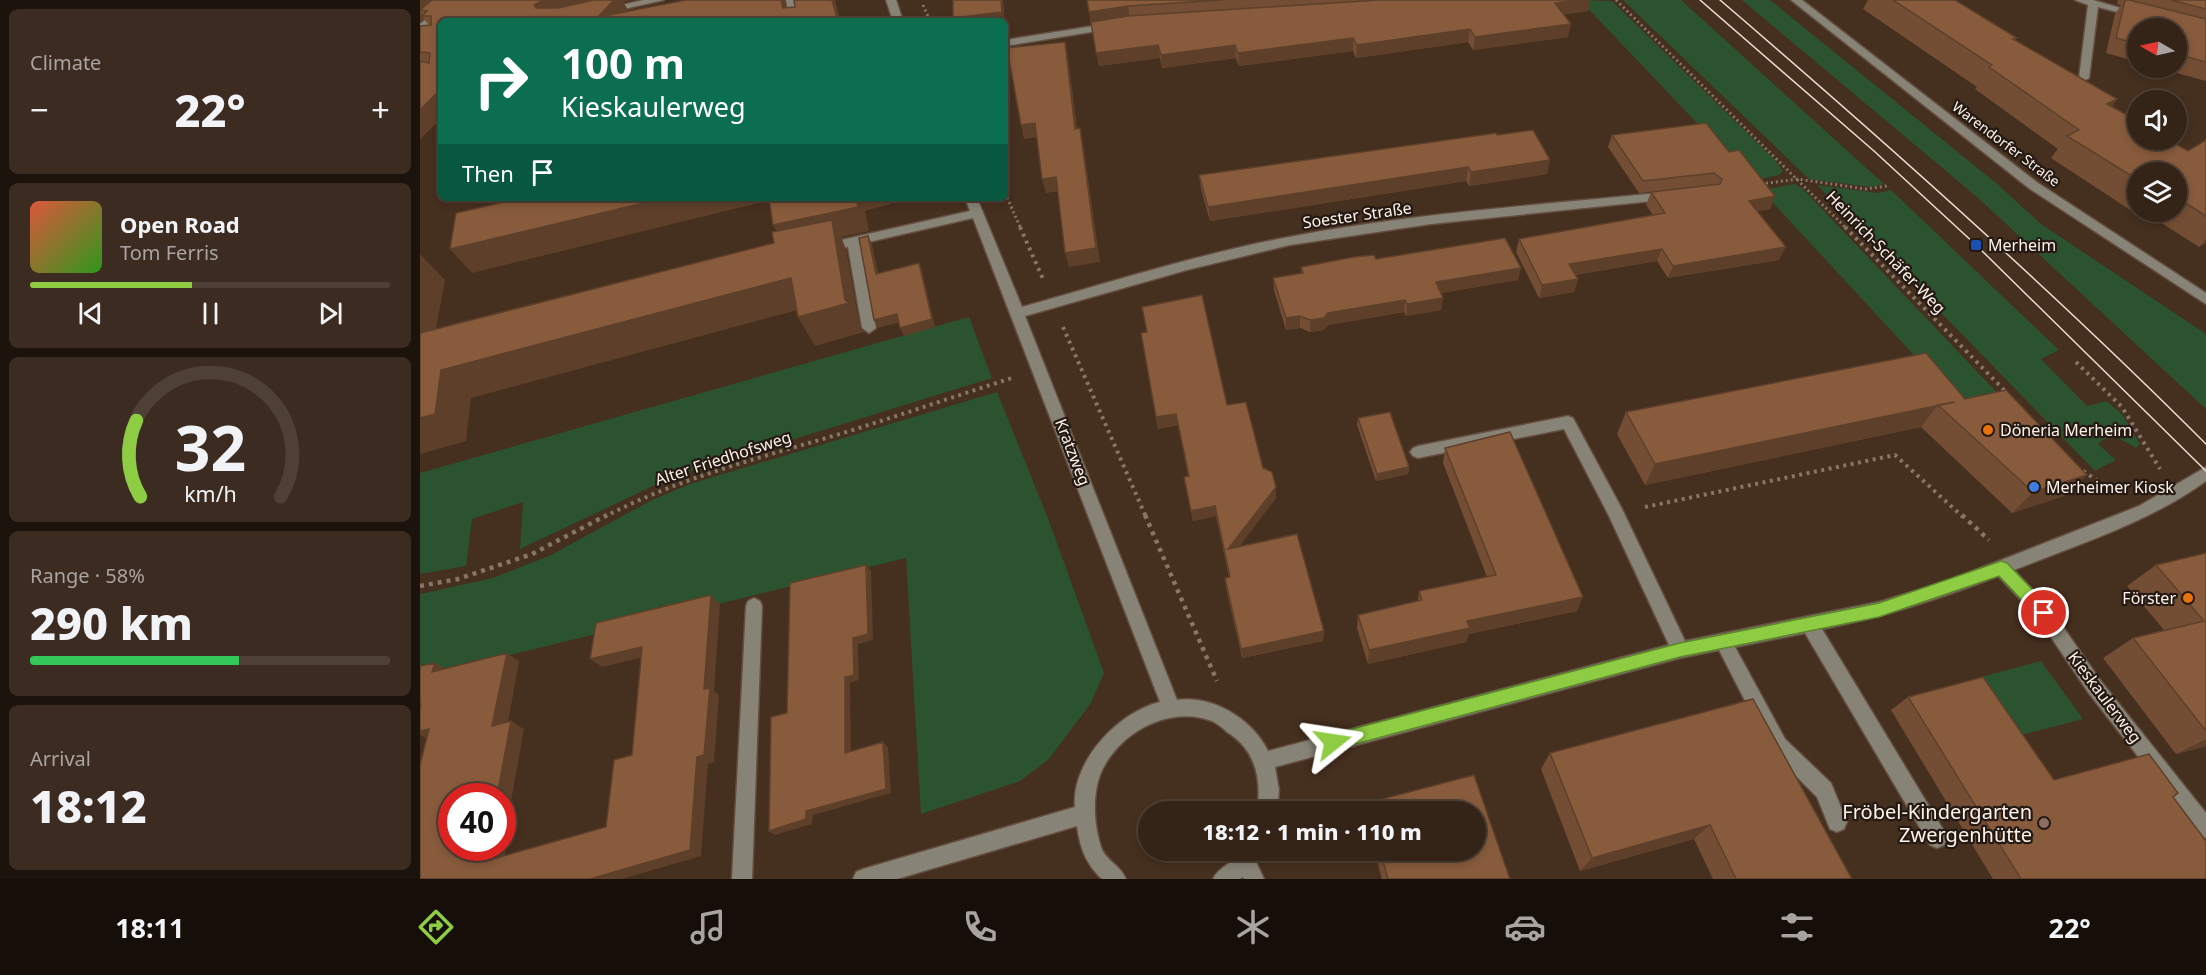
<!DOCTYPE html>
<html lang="en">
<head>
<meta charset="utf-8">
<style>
	:root { --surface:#342317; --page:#3c2b20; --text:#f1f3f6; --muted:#a9a4a1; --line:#4e4036; --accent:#8ecd43 }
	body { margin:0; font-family:"Noto Sans",sans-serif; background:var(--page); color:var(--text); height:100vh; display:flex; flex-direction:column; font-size:22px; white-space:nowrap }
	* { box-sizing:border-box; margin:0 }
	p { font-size:20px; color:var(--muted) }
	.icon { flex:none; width:33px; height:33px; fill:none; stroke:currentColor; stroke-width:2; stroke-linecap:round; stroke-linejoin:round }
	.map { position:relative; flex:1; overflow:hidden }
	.sheet { display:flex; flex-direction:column; gap:9px; padding:9px; background:#1d130d; width:420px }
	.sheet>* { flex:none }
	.guide { position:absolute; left:18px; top:18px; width:570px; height:183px; border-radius:9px; box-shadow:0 3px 9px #0003,0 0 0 2px var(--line); background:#0b6e4f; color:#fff; overflow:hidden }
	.needle { width:39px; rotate:279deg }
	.controls { position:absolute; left:1707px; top:18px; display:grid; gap:12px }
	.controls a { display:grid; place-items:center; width:60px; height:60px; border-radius:50%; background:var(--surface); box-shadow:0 3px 9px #0003,0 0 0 2px var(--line); font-size:30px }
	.speed { position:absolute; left:18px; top:783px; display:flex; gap:12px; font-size:30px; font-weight:700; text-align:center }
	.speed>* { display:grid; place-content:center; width:78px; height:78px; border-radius:50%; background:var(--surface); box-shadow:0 3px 9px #0003,0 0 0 2px var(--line); line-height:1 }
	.speed .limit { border:9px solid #d22; background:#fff; color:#111 }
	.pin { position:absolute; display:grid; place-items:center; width:51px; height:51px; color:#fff; margin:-26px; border:3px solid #fff; border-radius:50%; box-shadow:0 2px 6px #0007 }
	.me { position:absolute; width:66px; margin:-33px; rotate:75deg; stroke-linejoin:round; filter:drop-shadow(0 0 4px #0008) }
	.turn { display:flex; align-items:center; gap:21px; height:126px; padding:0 24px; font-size:27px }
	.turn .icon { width:78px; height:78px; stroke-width:2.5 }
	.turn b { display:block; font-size:42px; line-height:51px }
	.then { display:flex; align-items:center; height:57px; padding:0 24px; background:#0003; gap:12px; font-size:22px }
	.big { font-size:45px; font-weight:800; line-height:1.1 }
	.sheet .tile { flex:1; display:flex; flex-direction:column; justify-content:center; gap:9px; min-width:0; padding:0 21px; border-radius:9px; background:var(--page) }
	.sheet .dial { align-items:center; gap:0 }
	.dial svg { height:156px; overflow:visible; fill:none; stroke:var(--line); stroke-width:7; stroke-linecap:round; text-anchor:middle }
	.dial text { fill:var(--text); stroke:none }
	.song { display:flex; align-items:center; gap:18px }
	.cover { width:72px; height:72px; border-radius:9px; background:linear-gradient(135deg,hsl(10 70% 55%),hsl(110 70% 35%)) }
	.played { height:6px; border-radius:3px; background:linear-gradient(90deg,var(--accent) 45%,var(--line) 45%) }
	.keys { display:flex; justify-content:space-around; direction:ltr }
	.heat { display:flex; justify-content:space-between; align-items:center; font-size:33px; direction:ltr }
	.charge { height:9px; border-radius:4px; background:linear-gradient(90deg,#34c759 58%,var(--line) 0) }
	.trip { position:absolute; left:718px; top:801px; width:348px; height:60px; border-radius:30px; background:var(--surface); box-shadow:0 3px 9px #0003,0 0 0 2px var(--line); font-weight:800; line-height:60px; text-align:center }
	.dock { display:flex; height:96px; justify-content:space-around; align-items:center; background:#150e09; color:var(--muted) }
	.dock .icon { width:42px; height:42px }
	.dock .on { color:var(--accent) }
	.dock b { font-size:27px; color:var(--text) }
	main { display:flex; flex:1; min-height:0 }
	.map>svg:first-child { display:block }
</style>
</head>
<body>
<main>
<section class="sheet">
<div class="tile"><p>Climate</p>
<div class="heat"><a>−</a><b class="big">22°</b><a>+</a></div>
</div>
<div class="tile">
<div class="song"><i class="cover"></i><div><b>Open Road</b><p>Tom Ferris</p></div></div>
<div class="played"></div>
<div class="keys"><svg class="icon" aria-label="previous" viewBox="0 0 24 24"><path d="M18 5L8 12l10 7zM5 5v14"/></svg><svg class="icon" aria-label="pause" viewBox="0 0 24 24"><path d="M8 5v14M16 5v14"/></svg><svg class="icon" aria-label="next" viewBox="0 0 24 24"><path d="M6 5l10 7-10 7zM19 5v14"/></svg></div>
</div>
<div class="tile dial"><svg viewBox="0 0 100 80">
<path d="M14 69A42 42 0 1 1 86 69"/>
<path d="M14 69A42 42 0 0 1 12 30" stroke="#8ecd43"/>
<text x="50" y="56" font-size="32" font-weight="700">32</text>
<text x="50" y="72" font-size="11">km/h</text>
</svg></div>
<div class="tile"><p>Range · 58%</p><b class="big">290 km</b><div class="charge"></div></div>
<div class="tile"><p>Arrival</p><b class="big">18:12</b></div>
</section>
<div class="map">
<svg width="1786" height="879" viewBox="0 0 1786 879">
	<rect width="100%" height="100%" fill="#452f1f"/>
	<path fill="#2c5330" d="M1160,0L1192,1L1353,158L1363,171L1359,175L1332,181Z
		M1203,0H1261L1464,184L1450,187L1389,179Z
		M1322,0H1350L1576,183L1621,224L1786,334V409L1557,197Z
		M1375,184L1383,189L1588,404L1543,408L1341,190Z
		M1397,185L1458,193L1471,190L1639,350L1621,359L1667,406L1686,401L1702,414L1720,444L1716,448L1691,434L1678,444L1696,460L1675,471Z
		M549,317L572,378L254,476L100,549L103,502L52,519L46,566L0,574V473Z
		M577,392L629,521L684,673L671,703L628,760L600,781L501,814L486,558L0,677V594L73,578L129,556L232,500L270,484Z
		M1621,661L1663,719L1597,736L1557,678Z"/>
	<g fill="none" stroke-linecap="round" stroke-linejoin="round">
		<defs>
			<path id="minor" d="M223,0H244L186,13L181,10Z
				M366,0H376L380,21H370Z
				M466,0H476L483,21H473Z
				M1371,0H1382L1618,183L1786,293V304L1610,189Z
				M1655,0H1673L1721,14L1716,17L1678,7L1669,78L1664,81L1659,78L1668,5Z
				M19,8L28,10L0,32V24Z
				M692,23L696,24V28L585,46V40Z
				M1248,192L1254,196L1252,199L1011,224L870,245L767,270L605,316L757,700C793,695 832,719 848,751L1249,645L1189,516L1144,429L998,458L993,456L990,452L993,448L998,446L1148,416L1153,418L1202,509L1265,641L1459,602L1525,582L1719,506L1786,467V481C1728,523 1659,544 1594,570L1630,608L1680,680L1786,813V838L1779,835L1668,692L1618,618L1578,576C1520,599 1463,617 1402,629L1524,831L1527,838L1524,845L1517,848L1510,845L1385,633L1315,647L1365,739L1411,783L1427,822L1424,829L1417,832L1410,829L1397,797L1351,751L1299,650L1260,658L855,767L859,790L857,812H837C842,779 836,750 807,732C803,728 798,724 792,721C749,704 696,734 680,775C672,797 674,825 681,847C685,860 701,866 706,879H682C666,864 660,848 657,826L477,879H433L436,872L443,869L655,807C651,762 698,712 740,702L553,218L440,244L456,328L449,333L442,328L428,247L404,252L398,248L399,245L550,211L545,198H557L602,307C691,282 779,254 869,237C994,213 1122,205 1248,192Z
				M334,598L340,601L342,606L332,879H312L326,606L328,601Z
				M821,850H842L836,862L844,879H824L823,877L820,879H793C799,866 815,863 821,850Z"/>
		</defs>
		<use href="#minor" stroke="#634e3f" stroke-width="3"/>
		<path stroke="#877567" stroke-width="3" stroke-dasharray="2 3" stroke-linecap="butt" d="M1196,0L1427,229
			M503,5L510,21
			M1341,184L1378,179L1445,189L1467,186
			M585,193L601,229"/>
		<path stroke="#877567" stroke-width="4" stroke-dasharray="3 4.5" stroke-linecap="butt" d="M600,227L623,279
			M1425,227L1587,393
			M643,327L726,517
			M1656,362L1702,407L1740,469
			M1663,471L1694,492
			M1225,507L1475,455L1543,517
			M184,517C257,479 335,459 413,436C473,418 532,397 592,378"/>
		<path stroke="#877567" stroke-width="4.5" stroke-dasharray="4 5" stroke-linecap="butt" d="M725,515L797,681
			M1542,515L1569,540
			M0,586L38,579L112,554L187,515"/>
		<use href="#minor" fill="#888377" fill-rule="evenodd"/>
		<path stroke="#ebded5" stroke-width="1.5" d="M1280,0L1454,151L1556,245L1786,471
			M1300,0C1467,143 1631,289 1786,444"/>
	</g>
	<path fill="#744e34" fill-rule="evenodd" d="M0,0L203,2L208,10L207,11L366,8L375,7L374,0H415L420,21H21V118L0,139V26L9,25L4,19L0,23Z
		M667,0H1170L1168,11L1144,14L1148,37L1053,50L1048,42L936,58L933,51L819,66L816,58L742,68L740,58L679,66Z
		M1448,0H1535L1597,38L1595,40L1697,99L1692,106L1768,151L1786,140V243L1779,247L1737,220L1730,223L1631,158L1638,149L1555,89L1557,87L1443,9ZM1718,172H1756V212H1718Z
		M1698,0H1786V81L1738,68H1756V28H1718V62L1686,53L1695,14L1701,5L1697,4Z
		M1077,135L1127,174L1049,186L1046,181L790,221L781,189L779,175Z
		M1192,135L1309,152L1355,196L1350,209L1337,211L1359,260L1248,278L1237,261L1155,275L1158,279L1154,292L1119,298L1096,252L1099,239L1233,215L1226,205L1231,192L1219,193L1188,147Z
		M956,259L1098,280L1021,293V310L986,316L984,312L908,325L904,330L890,332L880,328L866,330L854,290L853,278L881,273V267Z
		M1545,399L1667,475L1644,496L1592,513L1501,427L1225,485L1197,434L1206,412Z
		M807,405L843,468L856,487V498L819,546L904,631L903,641L822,658L806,588L805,578L809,577L796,516L773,521L764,477L768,476L758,425L738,429L736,417Z
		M938,418L989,467L988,474L956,481L937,425Z
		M1025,448L1157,611L1049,634L1046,642L948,664L937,628L938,615L998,601L999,591L1067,577L1023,463Z
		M1786,553V746L1756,754L1683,658L1713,638L1744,630L1707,586L1736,565Z
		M1488,697L1634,780L1753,797L1786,879H1573L1471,710Z
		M1130,753L1432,879H1293L1274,839L1160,871L1121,769Z
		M1054,775L1090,879H962L954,850H1056V812H945L947,803Z"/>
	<path fill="#5e402a" d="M0,0H24L7,11L0,10Z
		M121,0H212L203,2L208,10L198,21L178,17L124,21L114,5Z
		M361,0H365L369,21L363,8Z
		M412,0H415L420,21H418Z
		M581,0H583L585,24V21H534L533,18Z
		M1159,0H1170L1168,11L1133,16L1135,3Z
		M708,6L710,19L671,25L669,12Z
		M0,11L3,16H2L4,19L0,23Z
		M1151,24L1148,37L1053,50L1055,37Z
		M1050,29L1048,42L936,58L937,45Z
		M933,38V51L819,66L818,53Z
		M645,42L648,56L659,143L655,129Z
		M738,45L740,58L679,66L676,53Z
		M815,45L816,58L742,68L741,55Z
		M21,89V118L0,139V110Z
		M1697,99L1680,122L1687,104Z
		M615,123L619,137L604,139L601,125Z
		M660,128L663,142L680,262L649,267L645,253Z
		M1130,160L1127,174L1049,186L1051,172Z
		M1048,167L1046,181L790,221L788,207Z
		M636,177L640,191L626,193L622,179Z
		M1355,196L1350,209L1324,214L1329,201Z
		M245,198H359L52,273L30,249Z
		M436,198H469L471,204L445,211L449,231L421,237L426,249L439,323L444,332L395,346L378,317L367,249L353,225Z
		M1740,212H1744L1737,220L1730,223Z
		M448,236L452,244L460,282L456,274Z
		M1786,239V243L1779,247Z
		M1366,247L1359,260L1248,278L1253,266Z
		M1242,249L1237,261L1146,276L1149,264Z
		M0,254L25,280L9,367L0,358Z
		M499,263L502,271L515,327L484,336L480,328Z
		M1101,268L1098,280L1014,294L1016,282Z
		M371,278L388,307L51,398L46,441L0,454V418L21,370Z
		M1158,279L1154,292L1119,298L1122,285Z
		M1023,298L1021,310L986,316L987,304Z
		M985,300L984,312L908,325L904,330L890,332V320L908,313Z
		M477,314L481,322L458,328L454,320Z
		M880,316V328L866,330V318Z
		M1518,405L1501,427L1225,485L1235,464Z
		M756,414L758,425L738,429L736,417Z
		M989,467L988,474L956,481L957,474Z
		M1667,475L1644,496L1592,513L1613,492Z
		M856,487V498L810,559L808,549Z
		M795,506L796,516L773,521L771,511Z
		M446,565L451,571L453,640L438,644L439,680L430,683L431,758L425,753V677Z
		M291,595L300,604L294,691L299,695L294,762L288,764L281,856L202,879H170L277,757Z
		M1163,597L1157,611L1049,634L1046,642L948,664L949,650L1047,621Z
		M904,631L903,641L822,658L821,649Z
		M222,647L232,655L182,667L170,659Z
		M87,653L99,661L86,734L72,726Z
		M15,663L29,671L12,672Z
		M91,721L104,729L86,829L89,830L83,866L69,860L71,848H82V796H77Z
		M9,729V740L0,735V731Z
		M1786,739V746L1756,754Z
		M463,742L468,747L471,793L393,815L392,824L355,835L349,831L386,811Z
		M1290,825L1274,839L1160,871L1172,858Z"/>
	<path fill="#875b3c" stroke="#5e402a" stroke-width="1.5" d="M12,0H123L114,5L116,8H138L174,0H194L178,17L266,0H361L363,8L375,7L374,0H412L418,21H21V89L0,110V61L9,63L10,53L0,52V26L11,25V16H2L7,11L0,10Z
		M533,0H581L582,12L533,18Z
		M667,0H802L708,6L669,12Z
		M959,0H1159L1135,3L1151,24L1055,37L1050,29L937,45L933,38L818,53L815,45L741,55L738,45L676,53L671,22L708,16Z
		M1473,0H1535L1597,38L1593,39L1697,99L1687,104L1718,121V140H1749L1768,151L1786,140V216L1756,197V172H1718V180L1647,136L1659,130L1569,67L1572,65Z
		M1705,0H1709L1786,19V62L1756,54V28H1718V44L1696,38Z
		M1751,0H1786V9Z
		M645,42L655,129L660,128L676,248L645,253L636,177L622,179L615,123L601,125L587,48Z
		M1286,123L1309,152L1319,150L1355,196L1329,201L1366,247L1253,266L1242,249L1149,264L1158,279L1122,285L1099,239L1245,213L1231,192L1300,184L1302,179L1294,173L1223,181L1192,135Z
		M1113,130L1130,160L1051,172L1048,167L788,207L779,175L1076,133L1077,135Z
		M102,198H245L30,249L36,213Z
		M349,198H436L438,207L353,225Z
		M412,220L425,300L429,303L378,317L371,278L21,370L15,414L0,418V333L354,243L352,232Z
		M448,236L456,274L499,263L512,319L480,328L477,314L454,320L439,238Z
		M1085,238L1101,268L1016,282L1023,298L987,304L985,300L908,313L904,318L890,320L880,316L866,318L853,278L883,273L881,267L934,257L954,255L956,259Z
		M782,295L807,405L826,402L843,468L852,472L856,487L808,549L877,534L904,631L821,649L805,578L810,577L795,506L771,511L764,477L769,476L756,414L736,417L721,333L727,332L722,307Z
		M1506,353L1545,399L1586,390L1667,475L1613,492L1518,405L1535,402L1235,464L1206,412Z
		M970,412L989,467L957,474L938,418Z
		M1090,432L1163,597L1047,621L1050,628L949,650L938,615L1002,600L999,591L1076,575L1025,448Z
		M1786,553V731L1713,638L1784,621L1736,565Z
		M446,565L448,634L433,638L434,675L425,677V753L463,742L466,789L386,811V819L349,831L351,717L367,713L370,583Z
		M291,595L284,689L290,688L284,755L277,757L270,850L170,879H0V765L9,729L0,731V709L1,704H0V666L15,663L12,672L87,653L72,726L91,721L77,796H32V848H71L69,860L186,827L194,760L212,755L222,647L170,659L176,623Z
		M1563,677L1634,780L1729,754L1758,793L1753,797L1786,841V879H1601L1488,697Z
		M1333,699L1432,879H1316L1290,825L1172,858L1130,753Z
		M1054,775L1090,879H968L960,850H1056V812H949L947,803Z"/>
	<path fill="#8ecd43" stroke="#5c852c" stroke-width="1.5" d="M1581,561L1587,563L1630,608L1632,613L1630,618H1619L1579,576L1459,617L1260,657L913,750L907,748L905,742L907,736L913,734L1260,643L1459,603Z"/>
	<rect fill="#1a4fb4" stroke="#241a13" stroke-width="2" x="1550" y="239" width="12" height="12" rx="3"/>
	<g fill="#e8710a" stroke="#241a13" stroke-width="2">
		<circle cx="1568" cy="430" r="6"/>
		<circle cx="1768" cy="598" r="6"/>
	</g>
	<circle fill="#3f7fe0" stroke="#241a13" stroke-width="2" cx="1614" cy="487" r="6"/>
	<circle fill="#8d6e63" stroke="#241a13" stroke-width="2" cx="1624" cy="823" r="6"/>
	<g text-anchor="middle" stroke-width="4.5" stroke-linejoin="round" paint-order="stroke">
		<g font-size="14" fill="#fef2ea" stroke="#241a13">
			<text transform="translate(1586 144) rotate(37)" y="5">Warendorfer Straße</text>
		</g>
		<g font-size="16" fill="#fef2ea" stroke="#241a13">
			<text transform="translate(937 215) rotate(-8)" y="6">Soester Straße</text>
			<text transform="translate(1466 252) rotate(46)" y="6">Heinrich-Schäfer-Weg</text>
			<text transform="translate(653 452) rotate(69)" y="6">Kratzweg</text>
			<text transform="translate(303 458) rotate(-18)" y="6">Alter Friedhofsweg</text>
			<text transform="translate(1685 697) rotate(53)" y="6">Kieskaulerweg</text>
		</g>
		<g font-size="16" fill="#fef2ea" stroke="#241a13" text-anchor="start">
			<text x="1568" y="251">Merheim</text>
			<text x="1580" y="436">Döneria Merheim</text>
			<text x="1626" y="493">Merheimer Kiosk</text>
			<text x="1756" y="604" text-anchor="end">Förster</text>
		</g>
		<g font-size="20" fill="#fef2ea" stroke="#241a13" text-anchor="end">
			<text x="1612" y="819">Fröbel-Kindergarten<tspan x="1612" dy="23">Zwergenhütte</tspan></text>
		</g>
	</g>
</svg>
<div class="controls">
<a><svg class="needle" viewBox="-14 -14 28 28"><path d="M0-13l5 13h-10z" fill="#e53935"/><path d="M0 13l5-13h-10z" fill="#a9a4a1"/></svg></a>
<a><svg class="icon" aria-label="sound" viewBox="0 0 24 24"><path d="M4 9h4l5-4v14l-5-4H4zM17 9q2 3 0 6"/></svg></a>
<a><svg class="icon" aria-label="layers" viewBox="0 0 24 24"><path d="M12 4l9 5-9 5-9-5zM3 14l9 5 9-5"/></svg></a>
</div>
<div class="speed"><div class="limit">40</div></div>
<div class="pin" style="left:1624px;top:613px;background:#d93025"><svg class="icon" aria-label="arrive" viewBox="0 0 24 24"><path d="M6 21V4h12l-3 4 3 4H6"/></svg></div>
<svg class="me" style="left:913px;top:742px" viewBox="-20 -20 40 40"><path d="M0-17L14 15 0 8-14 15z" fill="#8ecd43" stroke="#fff" stroke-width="4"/></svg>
<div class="trip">18:12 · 1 min · 110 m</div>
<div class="guide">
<div class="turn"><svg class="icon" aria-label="right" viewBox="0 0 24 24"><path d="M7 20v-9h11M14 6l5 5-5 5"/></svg><div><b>100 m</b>Kieskaulerweg</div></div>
<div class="then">Then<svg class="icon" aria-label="arrive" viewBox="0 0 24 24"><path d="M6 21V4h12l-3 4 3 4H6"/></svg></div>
</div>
</div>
</main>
<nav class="dock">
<b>18:11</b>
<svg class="icon on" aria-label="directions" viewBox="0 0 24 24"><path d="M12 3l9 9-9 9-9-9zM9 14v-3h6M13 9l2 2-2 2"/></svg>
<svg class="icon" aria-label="music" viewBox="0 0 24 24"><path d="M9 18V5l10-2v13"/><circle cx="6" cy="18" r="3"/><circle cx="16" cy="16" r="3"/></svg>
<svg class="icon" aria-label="phone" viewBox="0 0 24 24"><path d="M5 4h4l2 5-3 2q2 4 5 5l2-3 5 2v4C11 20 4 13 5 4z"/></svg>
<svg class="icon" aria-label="climate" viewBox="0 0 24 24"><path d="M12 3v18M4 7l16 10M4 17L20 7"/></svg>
<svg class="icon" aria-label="car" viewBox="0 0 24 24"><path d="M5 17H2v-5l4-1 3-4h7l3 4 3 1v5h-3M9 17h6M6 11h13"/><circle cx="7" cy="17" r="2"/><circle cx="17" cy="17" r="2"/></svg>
<svg class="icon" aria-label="filters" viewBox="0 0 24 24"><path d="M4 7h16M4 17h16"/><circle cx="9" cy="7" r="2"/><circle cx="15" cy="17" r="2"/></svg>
<b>22°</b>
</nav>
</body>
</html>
